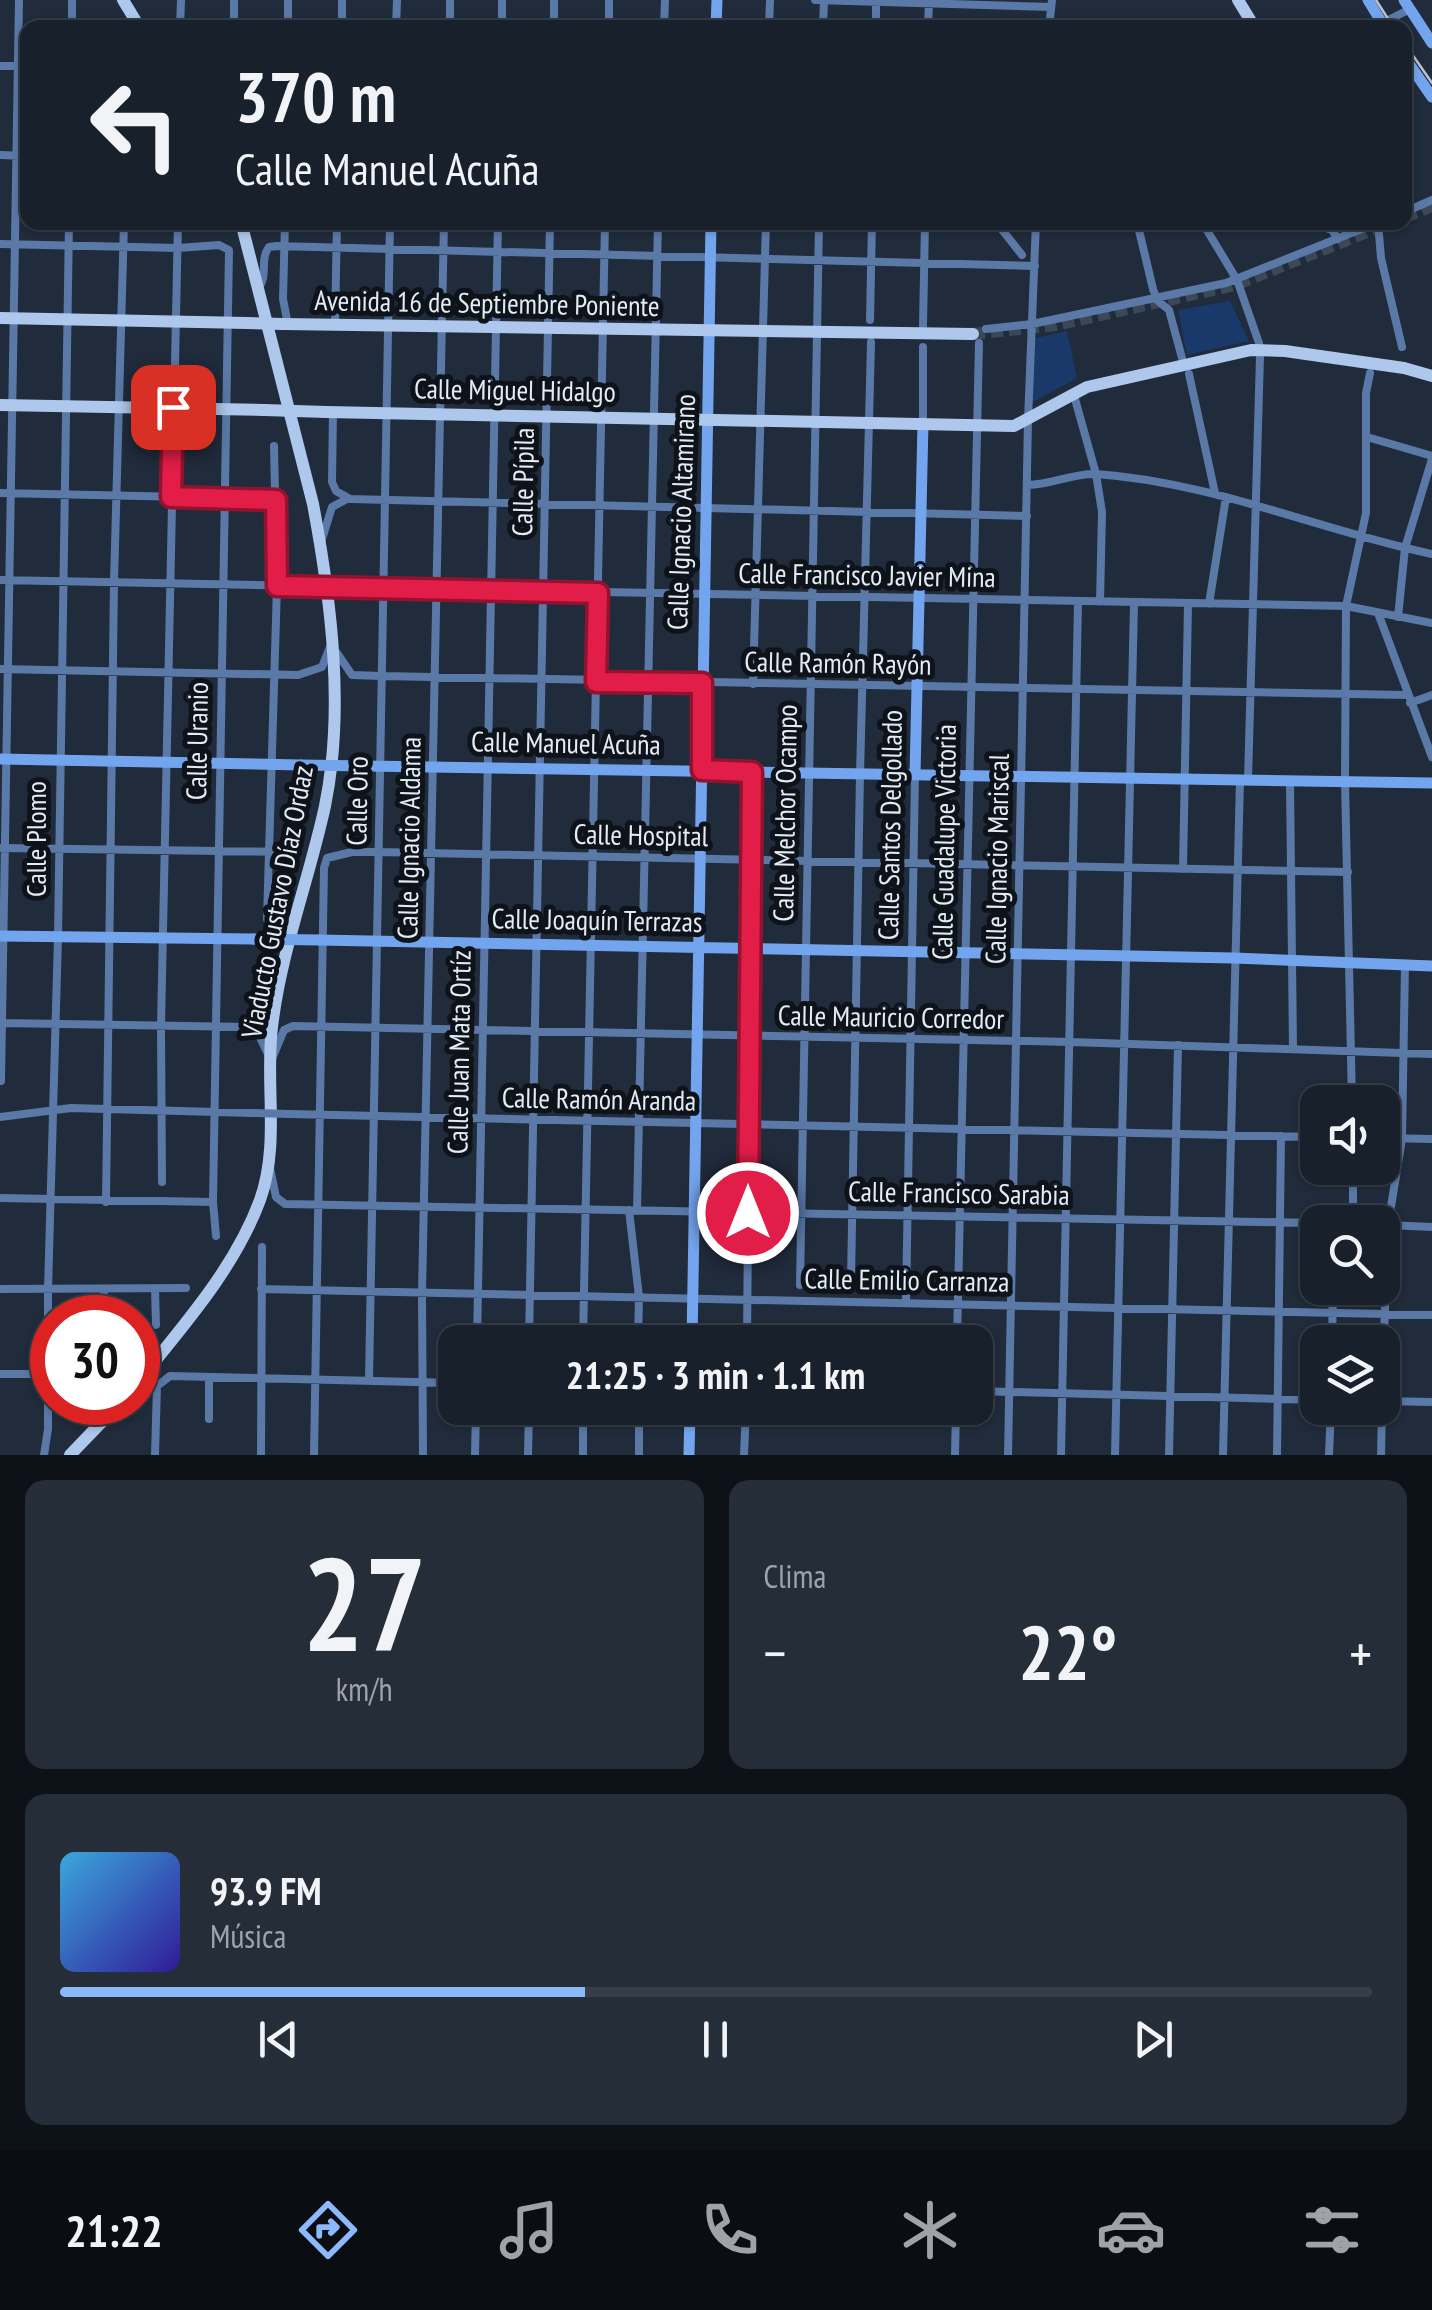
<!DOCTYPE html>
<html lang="es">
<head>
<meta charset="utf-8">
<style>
	:root { --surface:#18202c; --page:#252d38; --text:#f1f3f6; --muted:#9fa3a9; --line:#363e48; --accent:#8cb9fc }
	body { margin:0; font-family:"PT Sans Narrow",sans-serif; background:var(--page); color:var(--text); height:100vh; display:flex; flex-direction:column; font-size:38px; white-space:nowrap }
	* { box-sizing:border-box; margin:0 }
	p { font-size:32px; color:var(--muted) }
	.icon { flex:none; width:55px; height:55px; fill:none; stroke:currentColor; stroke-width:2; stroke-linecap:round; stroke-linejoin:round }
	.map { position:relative; height:1455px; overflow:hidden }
	.side { display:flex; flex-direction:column; gap:25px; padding:25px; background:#0d1218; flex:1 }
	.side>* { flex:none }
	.top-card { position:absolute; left:20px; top:20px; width:1392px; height:210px; border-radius:20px; box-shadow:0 2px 8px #0004,0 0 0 2px var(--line); background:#18202c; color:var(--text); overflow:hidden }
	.tools { position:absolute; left:1300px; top:1085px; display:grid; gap:20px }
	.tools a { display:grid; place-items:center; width:100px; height:100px; border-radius:20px; background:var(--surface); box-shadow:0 2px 8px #0004,0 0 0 2px var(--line); font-size:50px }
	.speed { position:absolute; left:30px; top:1295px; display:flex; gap:20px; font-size:50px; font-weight:700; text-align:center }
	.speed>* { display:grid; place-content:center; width:130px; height:130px; border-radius:50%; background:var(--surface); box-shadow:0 2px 8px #0004,0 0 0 2px var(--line); line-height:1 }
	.speed .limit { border:15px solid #d22; background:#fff; color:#111 }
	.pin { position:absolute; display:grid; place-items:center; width:85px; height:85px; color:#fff; margin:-42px; border-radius:20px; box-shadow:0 5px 15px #0006 }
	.me { position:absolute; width:110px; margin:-55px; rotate:0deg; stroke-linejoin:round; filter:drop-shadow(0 0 8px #0008) }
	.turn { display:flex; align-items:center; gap:35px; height:210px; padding:0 50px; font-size:45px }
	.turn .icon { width:130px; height:130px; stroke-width:2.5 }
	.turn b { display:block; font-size:70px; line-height:85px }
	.big { font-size:75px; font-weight:700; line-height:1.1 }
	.side .card { flex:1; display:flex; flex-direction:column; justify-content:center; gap:15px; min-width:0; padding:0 35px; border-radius:20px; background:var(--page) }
	.side .dial { align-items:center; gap:0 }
	.dial b { font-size:130px; line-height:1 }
	.song { display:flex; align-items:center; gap:30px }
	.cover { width:120px; height:120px; border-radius:15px; background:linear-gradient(135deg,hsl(200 70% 55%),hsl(250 70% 35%)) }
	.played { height:10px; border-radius:5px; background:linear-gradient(90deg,var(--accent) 40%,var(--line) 40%) }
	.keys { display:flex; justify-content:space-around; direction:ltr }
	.heat { display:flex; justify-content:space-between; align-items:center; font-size:55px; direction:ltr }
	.side .tiles { flex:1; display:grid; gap:25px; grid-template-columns:1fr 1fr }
	.card:last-child { grid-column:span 2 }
	.trip { position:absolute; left:438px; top:1325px; width:555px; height:100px; border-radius:20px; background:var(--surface); box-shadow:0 2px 8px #0004,0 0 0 2px var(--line); font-weight:700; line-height:100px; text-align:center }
	.dock { display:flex; height:160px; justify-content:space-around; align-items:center; background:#0a0d12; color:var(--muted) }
	.dock .icon { width:70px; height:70px }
	.dock .active { color:var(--accent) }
	.dock b { font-size:45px; color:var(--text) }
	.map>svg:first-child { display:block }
</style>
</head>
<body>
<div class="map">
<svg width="1432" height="1455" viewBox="0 0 1432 1455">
	<rect width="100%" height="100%" fill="#202b3b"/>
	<path fill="#18396a" d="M1230,301L1249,341L1187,355L1178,310Z
		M1067,331L1077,378L1026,406L1027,340Z"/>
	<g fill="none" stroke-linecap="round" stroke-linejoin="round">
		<path stroke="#3d4857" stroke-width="12" stroke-dasharray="12 6" stroke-linecap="butt" d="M1405,217L1432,206
			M973,334L1056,325L1235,285L1392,222"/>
		<path stroke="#5a79a7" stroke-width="8" d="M72,0V28
			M815,0L1051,7
			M180,28L181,0
			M234,28V0
			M288,28V0
			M342,28V0
			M396,28L397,0
			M450,28V0
			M502,28V0
			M554,28V0
			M609,28V0
			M664,28L665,0
			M769,28L770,0
			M823,28L824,0
			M876,28V0
			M928,28L929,0
			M1049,28L1052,0
			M1373,28L1410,9
			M0,66H28
			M0,155L28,156
			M1405,212L1432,200
			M285,222L283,299L288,325
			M996,222L1022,255
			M1137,222L1153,289L1157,300L1169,310L1182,358
			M1202,222L1237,280L1259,343
			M1307,222L1332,230L1338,239
			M1378,222L1381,258L1402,347
			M0,244L178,248L219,245L229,250L213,1202L216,1236
			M258,288C269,276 259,260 269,247L277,246L1035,266
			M870,320L872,222
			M335,325L337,222
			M923,326L925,222
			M986,329L1032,324L1226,283L1379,222
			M923,347V423
			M1189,374L1215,493
			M1075,399L1096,474L1102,512L1100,602
			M333,411L332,482L336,491L350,499L1027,516
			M1367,437L1432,456
			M1028,485C1051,485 1073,473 1096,474C1212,482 1319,530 1432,554
			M0,493L277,499
			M322,539L332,507L347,499
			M0,580L309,586
			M341,587L1346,606L1432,623
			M1209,604L1226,497
			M1378,613L1432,757
			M1398,617L1405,548L1432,459
			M337,653L352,675L381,676L1407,695
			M0,669L298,675L322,667L330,647
			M753,684L766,222
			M1410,703L1432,695
			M1248,780L1260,356
			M1290,781L1293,1049
			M0,848L287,852
			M1183,869L1188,604
			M267,919L277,586L274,446
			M0,1023L248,1027L258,1033L267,1052
			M272,1059L284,1030L293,1026L1071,1042L1432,1054
			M1,1081L19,0
			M1352,1102L1345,782L1346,606L1366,513V393L1370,373
			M290,1114L1318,1137
			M0,1117L71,1108L252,1113
			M1382,1138L1432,1139
			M270,1168L276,1197L285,1204L1318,1223
			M162,1182L161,1026L178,222
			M0,1198L213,1202
			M106,1202L114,582L124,222
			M629,1210L639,1297L638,1342
			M637,1211L658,222
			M1353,1222V1168
			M1387,1225L1432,1227
			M851,1281L860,775L871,342
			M800,1285L819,222
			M0,1289L186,1288
			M155,1289L156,1325
			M261,1289L1432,1315
			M906,1303L915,775
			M103,1318L104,1290
			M477,1342L498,222
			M529,1342L550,222
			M583,1342L605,222
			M747,1342L752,772
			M957,1342L979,343
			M1332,1342L1333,1288
			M0,1374H52
			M209,1377V1419
			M369,1381L390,222
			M975,1391L1318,1400
			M1382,1391L1388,1225L1402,1139L1405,965
			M1382,1401L1432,1402
			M44,1455L48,1429V1290L58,937L69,222
			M155,1455L157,1386L170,1376L455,1383
			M261,1455L262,1247
			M314,1455L324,868L327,858L352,852H379L1348,872
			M423,1455L422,1293L444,222
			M475,1455L476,1408
			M528,1455L529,1408
			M583,1455V1408
			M639,1455V1408
			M744,1455L746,1408
			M955,1455L956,1408
			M1008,1455L1028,420L1036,222
			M1061,1455L1078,601
			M1115,1455L1134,603
			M1169,1455L1178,1045
			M1223,1455L1240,780
			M1277,1455L1281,1136
			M1329,1455L1331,1408
			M1381,1455L1382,1408"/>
		<path stroke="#73a5ee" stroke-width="11" d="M1368,0L1385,28
			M1404,0L1432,43
			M716,28L717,0
			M1405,58L1432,97
			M0,759L301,765
			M367,766L1432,783
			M915,775L923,423
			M0,936L253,939
			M319,940L1234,958L1432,966
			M692,1342L711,222
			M689,1455L690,1408"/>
		<path stroke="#aec7ed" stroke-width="12" d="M123,0L140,28
			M1238,0L1255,28
			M0,318L247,323
			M283,324L973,334
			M0,405L264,410
			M326,412L1014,426L1087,387L1251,350L1285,351L1404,368L1432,376
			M138,1382C183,1326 235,1268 260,1200C280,1145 265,1083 272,1027C281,951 309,880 325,806C345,709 331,600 313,504L241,222
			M70,1455L121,1402"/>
		<path stroke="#b9c2cd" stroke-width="2.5" d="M1376,0L1394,28
			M1405,44L1432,83"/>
		<path stroke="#5a79a7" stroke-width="8" d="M309,586L341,587
			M252,1113L290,1114"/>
		<path stroke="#73a5ee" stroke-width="11" d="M301,765L367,766
			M253,939L319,940"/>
		<path stroke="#aec7ed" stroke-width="12" d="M247,323L283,324
			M264,410L326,412"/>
	</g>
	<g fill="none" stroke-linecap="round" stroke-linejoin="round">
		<defs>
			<path id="route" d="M173,407L171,497L276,500L277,586L598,593L596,682L702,683V770L752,772L748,1213"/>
		</defs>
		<use href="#route" stroke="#92132f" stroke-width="25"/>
		<use href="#route" stroke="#e11d48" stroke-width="18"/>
	</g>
	<g text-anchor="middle" stroke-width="10" stroke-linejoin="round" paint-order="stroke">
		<g font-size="28" fill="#e3ebf5" stroke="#0e131a">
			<text transform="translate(487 303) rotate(1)" y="10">Avenida 16 de Septiembre Poniente</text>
			<text transform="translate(515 390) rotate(1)" y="10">Calle Miguel Hidalgo</text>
			<text transform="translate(523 482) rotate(-89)" y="10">Calle Pípila</text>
			<text transform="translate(681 512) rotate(-88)" y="10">Calle Ignacio Altamirano</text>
			<text transform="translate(867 575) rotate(1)" y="10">Calle Francisco Javier Mina</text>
			<text transform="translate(838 663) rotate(1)" y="10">Calle Ramón Rayón</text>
			<text transform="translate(197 741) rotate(-89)" y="10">Calle Uranio</text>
			<text transform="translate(566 743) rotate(1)" y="10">Calle Manuel Acuña</text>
			<text transform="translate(357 801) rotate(-89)" y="10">Calle Oro</text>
			<text transform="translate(785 813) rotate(-89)" y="10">Calle Melchor Ocampo</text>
			<text transform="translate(890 825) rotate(-89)" y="10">Calle Santos Delgollado</text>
			<text transform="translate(641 835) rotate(1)" y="10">Calle Hospital</text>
			<text transform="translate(409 838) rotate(-89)" y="10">Calle Ignacio Aldama</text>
			<text transform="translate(36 839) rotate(-90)" y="10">Calle Plomo</text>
			<text transform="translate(944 842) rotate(-89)" y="10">Calle Guadalupe Victoria</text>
			<text transform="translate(997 859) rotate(-89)" y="10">Calle Ignacio Mariscal</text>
			<text transform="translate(277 902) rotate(-79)" y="10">Viaducto Gustavo Díaz Ordaz</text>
			<text transform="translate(597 920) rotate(1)" y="10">Calle Joaquín Terrazas</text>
			<text transform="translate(891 1017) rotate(1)" y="10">Calle Mauricio Corredor</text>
			<text transform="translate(459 1052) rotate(-89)" y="10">Calle Juan Mata Ortíz</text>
			<text transform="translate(599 1099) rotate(1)" y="10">Calle Ramón Aranda</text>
			<text transform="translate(959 1193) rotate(1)" y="10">Calle Francisco Sarabia</text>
			<text transform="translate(907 1280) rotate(1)" y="10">Calle Emilio Carranza</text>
		</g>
	</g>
</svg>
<div class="tools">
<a><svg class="icon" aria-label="sound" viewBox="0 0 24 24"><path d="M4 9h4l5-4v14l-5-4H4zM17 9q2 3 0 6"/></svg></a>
<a><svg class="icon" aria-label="search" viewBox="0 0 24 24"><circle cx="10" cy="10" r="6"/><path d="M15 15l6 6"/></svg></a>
<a><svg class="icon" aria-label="layers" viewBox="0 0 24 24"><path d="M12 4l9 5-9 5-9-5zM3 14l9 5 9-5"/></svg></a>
</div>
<div class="speed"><div class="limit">30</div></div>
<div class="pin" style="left:173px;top:407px;background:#d93025"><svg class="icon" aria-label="arrive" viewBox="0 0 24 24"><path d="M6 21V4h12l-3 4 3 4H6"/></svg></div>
<svg class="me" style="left:748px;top:1213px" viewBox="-20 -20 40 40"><circle r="17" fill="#e11d48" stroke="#fff" stroke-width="3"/><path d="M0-11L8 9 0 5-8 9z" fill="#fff"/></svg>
<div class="trip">21:25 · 3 min · 1.1 km</div>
<div class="top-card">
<div class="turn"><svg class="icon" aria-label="left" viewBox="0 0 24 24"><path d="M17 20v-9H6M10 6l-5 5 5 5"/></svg><div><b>370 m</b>Calle Manuel Acuña</div></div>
</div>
</div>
<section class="side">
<div class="tiles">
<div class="card dial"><b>27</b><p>km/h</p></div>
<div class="card"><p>Clima</p>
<div class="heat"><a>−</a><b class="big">22°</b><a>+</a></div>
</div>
<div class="card">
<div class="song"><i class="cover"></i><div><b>93.9 FM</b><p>Música</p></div></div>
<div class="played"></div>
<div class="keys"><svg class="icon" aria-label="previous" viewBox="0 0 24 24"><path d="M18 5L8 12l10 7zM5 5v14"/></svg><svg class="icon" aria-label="pause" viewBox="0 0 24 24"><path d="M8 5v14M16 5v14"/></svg><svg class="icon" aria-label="next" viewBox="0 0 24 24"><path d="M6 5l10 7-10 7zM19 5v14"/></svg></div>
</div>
</div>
</section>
<nav class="dock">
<b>21:22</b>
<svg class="icon active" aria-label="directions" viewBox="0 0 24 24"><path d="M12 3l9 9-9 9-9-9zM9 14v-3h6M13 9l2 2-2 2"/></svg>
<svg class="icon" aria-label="music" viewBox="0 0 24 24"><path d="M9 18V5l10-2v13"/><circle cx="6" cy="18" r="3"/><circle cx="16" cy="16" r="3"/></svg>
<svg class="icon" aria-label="phone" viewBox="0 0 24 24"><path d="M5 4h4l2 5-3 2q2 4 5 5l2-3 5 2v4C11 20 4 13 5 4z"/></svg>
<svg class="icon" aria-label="climate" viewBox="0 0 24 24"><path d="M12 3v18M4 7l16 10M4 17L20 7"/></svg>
<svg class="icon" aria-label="car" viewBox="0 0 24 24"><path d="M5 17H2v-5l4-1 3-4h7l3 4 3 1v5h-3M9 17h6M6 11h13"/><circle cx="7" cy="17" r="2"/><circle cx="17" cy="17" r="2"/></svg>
<svg class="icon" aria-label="filters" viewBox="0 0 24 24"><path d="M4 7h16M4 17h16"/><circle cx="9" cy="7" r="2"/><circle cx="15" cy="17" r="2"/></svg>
</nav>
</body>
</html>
